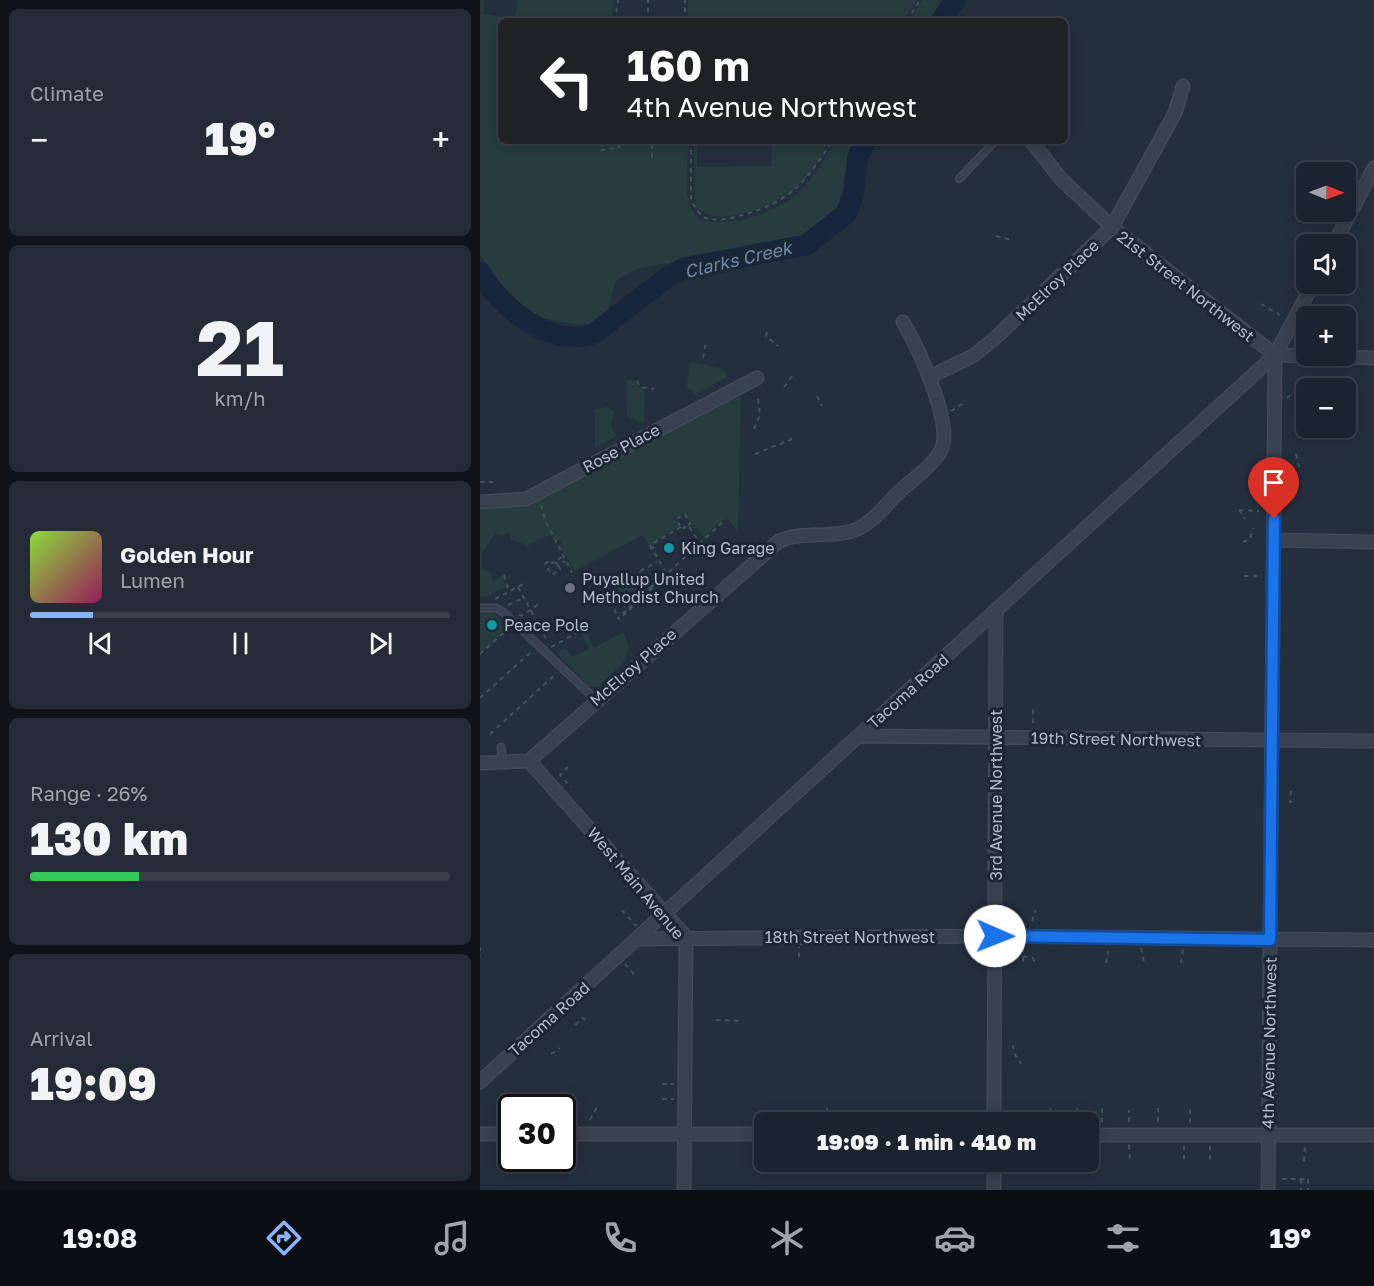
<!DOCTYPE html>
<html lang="en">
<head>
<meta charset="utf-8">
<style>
	:root { --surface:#1b232e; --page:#242b36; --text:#f1f3f6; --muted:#a0a4aa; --line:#39404a; --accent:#8ab4f8 }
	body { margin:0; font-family:"Golos Text",sans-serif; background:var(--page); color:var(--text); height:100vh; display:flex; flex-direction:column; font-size:22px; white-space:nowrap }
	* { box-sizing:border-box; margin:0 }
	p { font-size:20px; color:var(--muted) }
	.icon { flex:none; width:33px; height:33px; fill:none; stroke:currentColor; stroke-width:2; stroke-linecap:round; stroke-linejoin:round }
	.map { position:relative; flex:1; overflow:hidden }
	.sheet { display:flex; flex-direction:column; gap:9px; padding:9px; background:#0f1319; width:480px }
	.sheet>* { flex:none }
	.guide { position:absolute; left:18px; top:18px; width:570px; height:126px; border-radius:9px; box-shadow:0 3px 15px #0003,0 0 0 2px var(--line); background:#202124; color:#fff; overflow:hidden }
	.needle { width:39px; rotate:91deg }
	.fabs { position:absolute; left:816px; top:162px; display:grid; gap:12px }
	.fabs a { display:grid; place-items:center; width:60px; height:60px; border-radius:9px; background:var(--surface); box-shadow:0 3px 15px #0003,0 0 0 2px var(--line); font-size:30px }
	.speed { position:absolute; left:18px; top:1094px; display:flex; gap:12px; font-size:30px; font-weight:700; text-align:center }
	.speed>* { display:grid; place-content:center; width:78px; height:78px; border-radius:50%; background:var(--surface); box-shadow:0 3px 15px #0003,0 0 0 2px var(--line); line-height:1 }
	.speed .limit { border:3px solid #111; border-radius:9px; background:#fff; color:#111 }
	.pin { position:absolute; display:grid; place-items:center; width:51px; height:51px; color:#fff; margin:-62px -26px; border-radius:50% 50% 50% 0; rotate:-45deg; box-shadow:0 0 6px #0007 }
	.pin .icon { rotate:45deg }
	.me { position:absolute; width:66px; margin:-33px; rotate:91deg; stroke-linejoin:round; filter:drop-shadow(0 0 4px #0008) }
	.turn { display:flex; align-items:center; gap:21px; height:126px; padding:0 30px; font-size:27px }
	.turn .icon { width:78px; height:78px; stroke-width:2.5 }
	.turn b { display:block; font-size:42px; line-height:51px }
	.big { font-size:45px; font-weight:800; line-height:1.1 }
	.sheet .card { flex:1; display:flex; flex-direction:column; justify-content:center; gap:9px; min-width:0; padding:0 21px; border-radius:9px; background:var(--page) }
	.sheet .dial { align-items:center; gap:0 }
	.dial b { font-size:78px; line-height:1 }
	.song { display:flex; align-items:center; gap:18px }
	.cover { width:72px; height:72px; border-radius:9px; background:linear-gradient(135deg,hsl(90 70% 55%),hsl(330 70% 35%)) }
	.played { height:6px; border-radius:3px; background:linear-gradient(90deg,var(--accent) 15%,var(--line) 15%) }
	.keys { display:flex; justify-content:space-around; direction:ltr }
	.heat { display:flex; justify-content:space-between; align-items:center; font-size:33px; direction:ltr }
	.charge { height:9px; border-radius:4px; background:linear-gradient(90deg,#34c759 26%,var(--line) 0) }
	.trip { position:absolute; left:274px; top:1112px; width:345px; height:60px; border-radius:9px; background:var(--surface); box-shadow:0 3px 15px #0003,0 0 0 2px var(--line); font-weight:800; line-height:60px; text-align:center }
	.menu { display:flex; height:96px; justify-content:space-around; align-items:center; background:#0b0e12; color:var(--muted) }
	.menu .icon { width:42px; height:42px }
	.menu .selected { color:var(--accent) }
	.menu b { font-size:27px; color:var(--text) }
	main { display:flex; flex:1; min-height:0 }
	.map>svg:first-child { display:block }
</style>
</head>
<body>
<main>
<section class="sheet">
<div class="card"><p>Climate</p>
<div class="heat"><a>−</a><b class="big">19°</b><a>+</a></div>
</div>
<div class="card dial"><b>21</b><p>km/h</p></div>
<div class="card">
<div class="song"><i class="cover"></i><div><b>Golden Hour</b><p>Lumen</p></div></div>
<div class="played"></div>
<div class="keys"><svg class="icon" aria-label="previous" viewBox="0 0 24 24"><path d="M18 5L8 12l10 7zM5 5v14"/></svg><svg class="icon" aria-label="pause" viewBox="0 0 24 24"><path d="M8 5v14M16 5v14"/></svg><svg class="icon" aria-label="next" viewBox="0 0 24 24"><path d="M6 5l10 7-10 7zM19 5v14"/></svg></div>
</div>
<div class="card"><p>Range · 26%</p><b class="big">130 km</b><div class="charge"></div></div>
<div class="card"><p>Arrival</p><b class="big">19:09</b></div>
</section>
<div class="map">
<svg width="894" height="1190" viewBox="0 0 894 1190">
	<rect width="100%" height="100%" fill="#242f3e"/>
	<path fill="#263c3f" d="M0,0H4V14L30,18L36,14L38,0H134L132,21H21V141H209C208,165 199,205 221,220C251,228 300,212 321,190C335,176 345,158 355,141H374C364,164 367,190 355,213C338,244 237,257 203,264C180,262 153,267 135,282L127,314L112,324L101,325L61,318L47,314L24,293L0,254Z
		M208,0H437L424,21H208Z
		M442,0H467L452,21H430Z
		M214,141H217V167L291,166L292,141H349C340,158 331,175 317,187C297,205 234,232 215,205Z
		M213,362L244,369L247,377L215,395L211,389L207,388L209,364Z
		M146,380L156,381L157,386L165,390L164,422L161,424L147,415Z
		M254,396H261L258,532L246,517L224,538L217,527L213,529L204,512L194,519L199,527L169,546L163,535L95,571L79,546L83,543L81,539L76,541L71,534L47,546V549L46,545L35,541L36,539L31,540L29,532L23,536L15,534L2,553V569L11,572L13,582L23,574L25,587L7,597H0V508L33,506L59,499Z
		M128,407L134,411L131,427L137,436L115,448V409Z
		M158,573L170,587L153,602L137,597L139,583Z
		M0,612L13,613L31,625L0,653Z
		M105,630L114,648L143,632L149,647L143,663L118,687L109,686L76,653L85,648L93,657L109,649L100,632Z"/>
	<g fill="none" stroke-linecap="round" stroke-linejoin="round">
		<path stroke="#17263c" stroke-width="21" d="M461,21L475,0
			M0,272C19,307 74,351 115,333L189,276L204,268L326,245L366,214L373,196L378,156L386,141"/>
		<defs>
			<path id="lane" d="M479,179L515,141
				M0,608H16L23,612L116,700
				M21,747L23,763"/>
			<path id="street" d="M551,141L582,180L632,227L795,355L894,358
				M854,244L894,168
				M449,377L493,356L513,340L632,227L695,113L703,86
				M0,502L46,499L277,378
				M794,540L894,542
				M379,736L894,741
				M49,761L299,541C325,530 351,539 375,530C393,523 407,503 420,491C433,479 455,464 462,448C472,421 438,347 423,322
				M49,761L206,937L204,1190
				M0,763L49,761
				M156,939L515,936L894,940
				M0,1082L795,355L833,284
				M514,1122L516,611
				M0,1134H32
				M82,1134H285
				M609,1135H894
				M514,1190V1161
				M788,1190L795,355"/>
		</defs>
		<use href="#lane" stroke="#414a57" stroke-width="9"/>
		<use href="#street" stroke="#414a57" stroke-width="15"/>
		<path stroke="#3f5557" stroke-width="2" stroke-dasharray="4.5 4.5" stroke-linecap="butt" d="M135,21L138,0
			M168,21V0
			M205,21V0
			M427,21L440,0
			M211,141V201L222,217C236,222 249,219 263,215C311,201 326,182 352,141
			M121,150L139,148V144H172
			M172,158V141
			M516,236L531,240
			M781,304L800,315
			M287,332L286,336L298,346
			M824,341L826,343
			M223,358L226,342
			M157,381L160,387L174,389
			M304,387L313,375
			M337,396L342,406
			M807,398L822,385
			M471,411L484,403
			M814,418L822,430
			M274,429L280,415L278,398
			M275,454L310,440L313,437
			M816,454L819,466L823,467
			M0,482H13L15,478
			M61,505L65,520L92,573
			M759,510L779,511
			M759,510L765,519
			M208,525L210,524L205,514L196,519L202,529L208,525L220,543L246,519
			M201,527L170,545L187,574L220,543
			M763,542L770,539L773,528
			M170,549L178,545
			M82,557L75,562L78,565L85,561
			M75,562L72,563L70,560L65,564L72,575L80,569L78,565
			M159,572L171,587L184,576
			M24,575L29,592
			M764,576H779
			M38,587L68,642
			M133,592L136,584L177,562
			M120,593L126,595
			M135,597L132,592L126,595L130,600L135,597L153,604
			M15,599L47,582
			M131,601L138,618
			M28,605L44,598
			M39,615L41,616L59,604
			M143,616L187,574
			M140,620L138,618L171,587
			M87,629L91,636
			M71,647L104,629
			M0,654L29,628
			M0,698L51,652
			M553,723V709
			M10,734L76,674
			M88,767L80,775L91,787
			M811,791L810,802H813
			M142,910L156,926
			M552,921L556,910
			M0,947V957
			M543,948V963
			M661,948L664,962
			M543,956L553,958L555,963
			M319,957V947
			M626,963L628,951
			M701,963L703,949
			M145,964L155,975
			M236,1020L262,1021
			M95,1025L103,1018L105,1020
			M533,1045L534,1053L541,1064
			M71,1054L80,1048
			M182,1084H194
			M182,1099H194
			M678,1108V1123
			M110,1120L117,1107
			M347,1121V1104
			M570,1122V1107
			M597,1122V1107
			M622,1122V1107
			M649,1122V1110
			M710,1123V1109
			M649,1145L650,1161
			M704,1146V1159
			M730,1146V1162
			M824,1161L825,1146
			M802,1179H828
			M821,1179V1190
			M828,1179V1190"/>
		<use href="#lane" stroke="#38414e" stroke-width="6"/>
		<use href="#street" stroke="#38414e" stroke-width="12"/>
	</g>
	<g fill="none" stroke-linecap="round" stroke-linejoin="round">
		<defs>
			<path id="route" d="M515,936L790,940L794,519"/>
		</defs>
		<use href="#route" stroke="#114b97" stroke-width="15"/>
		<use href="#route" stroke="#1a73e8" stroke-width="10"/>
	</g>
	<g fill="#0f9aa8" stroke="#1d2633" stroke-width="2">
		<circle cx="189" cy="548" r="6"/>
		<circle cx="12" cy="625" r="6"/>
	</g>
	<circle fill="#6b7280" stroke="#1d2633" stroke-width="2" cx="90" cy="588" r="6"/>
	<g text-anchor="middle" stroke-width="6" stroke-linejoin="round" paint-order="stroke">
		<g font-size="16" fill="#b4bcc9" stroke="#1d2633">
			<text transform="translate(577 280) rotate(-44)" y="6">McElroy Place</text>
			<text transform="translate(706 286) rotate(38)" y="6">21st Street Northwest</text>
			<text transform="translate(141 448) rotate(-28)" y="6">Rose Place</text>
			<text transform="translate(153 667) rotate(-41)" y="6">McElroy Place</text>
			<text transform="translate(428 691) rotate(-42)" y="6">Tacoma Road</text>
			<text transform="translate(636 739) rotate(1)" y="6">19th Street Northwest</text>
			<text transform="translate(516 795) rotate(-90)" y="6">3rd Avenue Northwest</text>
			<text transform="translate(156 883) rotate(50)" y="6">West Main Avenue</text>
			<text x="370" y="943">18th Street Northwest</text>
			<text transform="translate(69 1019) rotate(-42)" y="6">Tacoma Road</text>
			<text transform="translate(789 1043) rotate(-89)" y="6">4th Avenue Northwest</text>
		</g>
		<g font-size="16" fill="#b4bcc9" stroke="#1d2633" text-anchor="start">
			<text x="201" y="554">King Garage</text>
			<text x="102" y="585">Puyallup United<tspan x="102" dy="18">Methodist Church</tspan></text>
			<text x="24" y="631">Peace Pole</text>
		</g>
		<g font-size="18" font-style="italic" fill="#6d86a8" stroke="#1d2633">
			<text transform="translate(258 260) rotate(-13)" y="6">Clarks Creek</text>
		</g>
	</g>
</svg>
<div class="fabs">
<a><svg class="needle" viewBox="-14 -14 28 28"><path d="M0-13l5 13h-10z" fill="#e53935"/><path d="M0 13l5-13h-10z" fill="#a0a4aa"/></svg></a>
<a><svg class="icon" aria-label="sound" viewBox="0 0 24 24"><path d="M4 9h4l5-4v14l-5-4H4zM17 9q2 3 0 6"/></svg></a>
<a>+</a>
<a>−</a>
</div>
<div class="speed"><div class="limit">30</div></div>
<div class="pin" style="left:794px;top:519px;background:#d93025"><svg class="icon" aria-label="arrive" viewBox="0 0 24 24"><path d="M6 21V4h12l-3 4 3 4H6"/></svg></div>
<svg class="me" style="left:515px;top:936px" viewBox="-20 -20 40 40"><circle r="19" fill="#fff"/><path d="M0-13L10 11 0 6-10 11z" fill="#1a73e8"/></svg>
<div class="trip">19:09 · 1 min · 410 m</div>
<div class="guide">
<div class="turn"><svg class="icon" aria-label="left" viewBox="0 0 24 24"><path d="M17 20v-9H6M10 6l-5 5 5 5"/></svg><div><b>160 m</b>4th Avenue Northwest</div></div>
</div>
</div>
</main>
<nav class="menu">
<b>19:08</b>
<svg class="icon selected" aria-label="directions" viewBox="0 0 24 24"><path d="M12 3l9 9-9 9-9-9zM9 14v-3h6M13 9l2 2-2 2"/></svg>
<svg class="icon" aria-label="music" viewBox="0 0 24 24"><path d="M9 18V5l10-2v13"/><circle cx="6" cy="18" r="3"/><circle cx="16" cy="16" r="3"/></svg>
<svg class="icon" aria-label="phone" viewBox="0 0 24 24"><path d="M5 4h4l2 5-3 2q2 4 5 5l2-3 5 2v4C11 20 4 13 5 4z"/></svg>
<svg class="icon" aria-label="climate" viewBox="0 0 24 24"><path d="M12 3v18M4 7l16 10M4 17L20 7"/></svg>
<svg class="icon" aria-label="car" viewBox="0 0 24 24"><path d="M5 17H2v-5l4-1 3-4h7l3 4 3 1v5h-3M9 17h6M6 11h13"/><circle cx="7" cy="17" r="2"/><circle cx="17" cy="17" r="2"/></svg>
<svg class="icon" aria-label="filters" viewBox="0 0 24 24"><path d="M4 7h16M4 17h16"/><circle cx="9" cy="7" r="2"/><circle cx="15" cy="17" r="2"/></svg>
<b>19°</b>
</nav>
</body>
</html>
